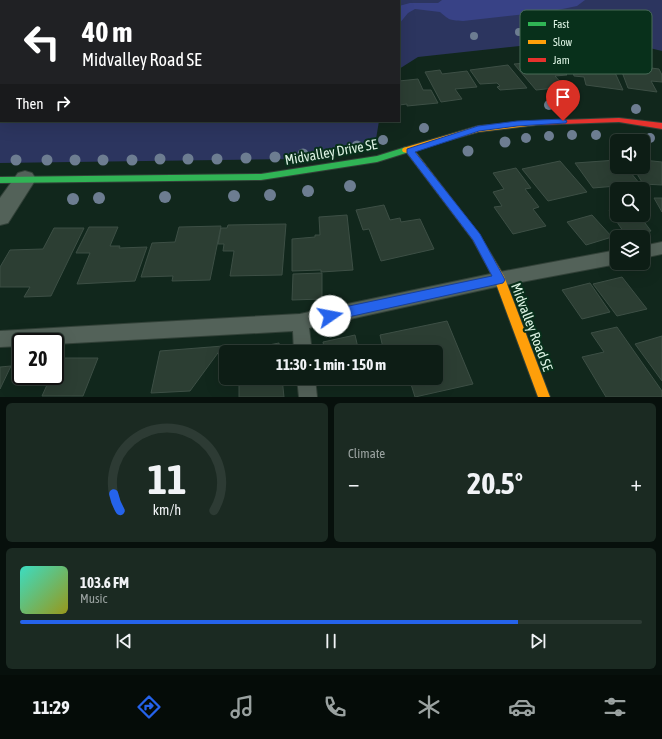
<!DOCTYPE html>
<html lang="en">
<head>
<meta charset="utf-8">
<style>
	:root { --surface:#0d1d15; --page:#1b2a22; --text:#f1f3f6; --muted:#9aa2a0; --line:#2d3b34; --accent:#2563eb }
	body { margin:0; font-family:"Asap Condensed",sans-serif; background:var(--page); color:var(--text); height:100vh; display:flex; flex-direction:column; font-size:15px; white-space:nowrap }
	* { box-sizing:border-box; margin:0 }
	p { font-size:13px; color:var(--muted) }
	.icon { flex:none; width:22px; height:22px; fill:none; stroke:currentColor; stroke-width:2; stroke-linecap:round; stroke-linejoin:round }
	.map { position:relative; height:397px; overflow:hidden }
	.drawer { display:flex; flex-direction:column; gap:6px; padding:6px; background:#07100c; flex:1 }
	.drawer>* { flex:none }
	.guide { position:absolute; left:0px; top:0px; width:400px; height:122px; box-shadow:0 4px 16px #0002,0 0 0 1px var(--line); background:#202124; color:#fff; overflow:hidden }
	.tools { position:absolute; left:610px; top:134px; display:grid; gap:8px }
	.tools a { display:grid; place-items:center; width:40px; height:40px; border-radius:6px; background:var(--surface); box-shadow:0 4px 16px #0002,0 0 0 1px var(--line); font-size:20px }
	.speed { position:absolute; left:12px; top:333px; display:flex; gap:8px; font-size:20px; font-weight:700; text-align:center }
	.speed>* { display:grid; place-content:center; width:52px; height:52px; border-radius:50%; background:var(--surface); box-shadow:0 4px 16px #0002,0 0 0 1px var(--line); line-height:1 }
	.speed .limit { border:2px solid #111; border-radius:6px; background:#fff; color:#111 }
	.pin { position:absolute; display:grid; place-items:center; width:34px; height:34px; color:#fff; margin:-41px -17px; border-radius:50% 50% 50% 0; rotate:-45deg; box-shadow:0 0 4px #0007 }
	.pin .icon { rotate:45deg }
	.me { position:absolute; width:44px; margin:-22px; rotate:78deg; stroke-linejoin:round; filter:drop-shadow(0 0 3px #0008) }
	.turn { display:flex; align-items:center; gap:14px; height:84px; padding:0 16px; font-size:18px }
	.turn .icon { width:52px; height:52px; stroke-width:2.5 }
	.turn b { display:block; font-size:28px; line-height:34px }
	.then { display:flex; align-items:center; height:38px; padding:0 16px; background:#0003; gap:8px; font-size:15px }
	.big { font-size:30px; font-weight:700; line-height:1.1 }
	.drawer .tile { flex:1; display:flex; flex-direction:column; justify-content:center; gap:6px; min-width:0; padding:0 14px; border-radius:6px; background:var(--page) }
	.drawer .dial { align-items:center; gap:0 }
	.dial svg { height:104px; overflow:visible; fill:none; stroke:var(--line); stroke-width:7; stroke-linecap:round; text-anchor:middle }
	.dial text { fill:var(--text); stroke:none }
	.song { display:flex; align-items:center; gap:12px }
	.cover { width:48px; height:48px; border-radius:6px; background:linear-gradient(135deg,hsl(170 70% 55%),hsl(60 70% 35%)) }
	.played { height:4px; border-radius:2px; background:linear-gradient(90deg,var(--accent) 80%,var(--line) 80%) }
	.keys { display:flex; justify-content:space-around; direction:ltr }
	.heat { display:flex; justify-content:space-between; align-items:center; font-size:22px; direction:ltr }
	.drawer .tiles { flex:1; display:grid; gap:6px; grid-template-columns:1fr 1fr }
	.tile:last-child { grid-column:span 2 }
	.trip { position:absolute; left:219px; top:345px; width:224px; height:40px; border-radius:6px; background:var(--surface); box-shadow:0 4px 16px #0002,0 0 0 1px var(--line); font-weight:700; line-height:40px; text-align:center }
	.dock { display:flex; height:64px; justify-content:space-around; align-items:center; background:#050c08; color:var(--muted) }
	.dock .icon { width:28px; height:28px }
	.dock .selected { color:var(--accent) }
	.dock b { font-size:18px; color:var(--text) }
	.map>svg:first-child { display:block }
</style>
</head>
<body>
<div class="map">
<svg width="662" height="397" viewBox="0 0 662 397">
	<rect width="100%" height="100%" fill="#11271c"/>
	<path fill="#2c355f" d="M0,0H662V51L604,37L418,57L399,69V1H1V121H379L375,145L342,153L298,159L0,163Z"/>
	<path fill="#384286" d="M442,0H585L577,6L553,11L463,21C448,20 450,20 440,12L415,9L408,13L399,24V6L410,3H438Z"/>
	<path fill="#2c3e33" stroke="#3d4f45" d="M570,59L611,64L623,90L586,85L584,77L574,76Z
		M553,61L567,75L555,76L565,87L536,90L514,64Z
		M619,64L659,69L662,75V82L651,81L657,92L628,88Z
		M508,65L527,88L500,90L497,87L500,86L497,83L480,84L470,70Z
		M440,70L442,74L467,71L477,87L455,89L462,99L441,102L425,72Z
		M418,79L423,90H431L438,103L407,106V104L399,105V81Z
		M617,160V167H626L640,184L593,188L575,163Z
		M643,160L662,162V185L643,184L633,167H643Z
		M560,161L587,192L548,201L522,169Z
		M516,168L531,188L525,189L539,207L533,209L546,226L513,234L494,207L502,206L493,192L504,189L493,173Z
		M654,198H662V212Z
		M384,205L390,220L400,218L401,222L420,219L434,249L381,261L369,229L363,230L356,210Z
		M617,209V215H639L651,231L625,234L609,210Z
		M347,215L353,270L321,272V270L292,271V239L315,237V235H320L319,217Z
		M592,215L612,237L586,245L567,222Z
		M286,224L282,275L230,276L234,251H223L224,244H218L221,228H227L228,225Z
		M221,226L210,280L172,281L173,276L141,277L152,243L175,242L179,227Z
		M89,227H118L110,246H120L119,248L147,247L135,281L77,284L90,253H76Z
		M54,228H84L51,296L24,297L30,287H0V267L10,250L43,249Z
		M322,273V299L292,300L293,274Z
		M622,277L647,309L617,316L593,284Z
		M590,283L610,312L582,319L562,290Z
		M447,321L473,384L415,397L409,378H436V352H384L380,335Z
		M617,327L662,391V397H606L582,357L604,352L591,333Z
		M355,335L359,352H325L323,342Z
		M662,336V381L635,344Z
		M279,343L280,352H238V351Z
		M223,346L190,391L151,393L160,351Z
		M60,358H98L83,396H42L51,376H55V368Z
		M11,366L0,389V367Z
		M239,378H282L284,397H239Z"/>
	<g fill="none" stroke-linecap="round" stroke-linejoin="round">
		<defs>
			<path id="lane" d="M662,242V254L643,258V246Z
				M617,250V264L500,286L309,328L312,352H294L293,331L55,344V342H21V346L0,347V331L300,314L500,272Z
				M297,378H315L317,397H299Z"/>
			<path id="street" d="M25,171L32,173L36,179L8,223L0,225V198L18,173Z"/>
			<path id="fast" d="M406,147L410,150L409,152L377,162L261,180L0,183V177L261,174L377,156Z"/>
			<path id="slow" d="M533,121H536V125L478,132L414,150L479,234L504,276L550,397H538L495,281L473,240L407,153L403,152L402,150L403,148L478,126Z"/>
			<path id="jam" d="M619,118L662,123V129L619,122L533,125L529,123L533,121Z"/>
		</defs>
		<use href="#lane" stroke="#324138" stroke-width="2"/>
		<use href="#street" stroke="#324138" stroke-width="2"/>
		<use href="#fast" stroke="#324138" stroke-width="2"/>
		<use href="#slow" stroke="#324138" stroke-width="2"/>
		<use href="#jam" stroke="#324138" stroke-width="2"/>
		<use href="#lane" fill="#536259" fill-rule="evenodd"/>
		<use href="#street" fill="#536259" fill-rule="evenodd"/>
		<use href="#fast" fill="#30b455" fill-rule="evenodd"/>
		<use href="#slow" fill="#ff9f0a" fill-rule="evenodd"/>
		<use href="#jam" fill="#e5322d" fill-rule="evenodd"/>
	</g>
	<g fill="#6d7d91">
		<circle cx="519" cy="32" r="4"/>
		<circle cx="474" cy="36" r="4"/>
		<circle cx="549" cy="105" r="5"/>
		<circle cx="636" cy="109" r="5"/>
		<circle cx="424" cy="128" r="5"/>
		<circle cx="572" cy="135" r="5"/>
		<circle cx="596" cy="135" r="5"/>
		<circle cx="549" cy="136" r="5"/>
		<circle cx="526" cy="138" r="5"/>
		<circle cx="650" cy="138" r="5"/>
		<circle cx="383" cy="140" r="5"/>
		<circle cx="505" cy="142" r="5.5"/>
		<circle cx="357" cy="146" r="5.5"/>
		<circle cx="468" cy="151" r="5.5"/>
		<circle cx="303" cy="154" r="5.5"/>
		<circle cx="275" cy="157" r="5.5"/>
		<circle cx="246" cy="158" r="5.5"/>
		<circle cx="160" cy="159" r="5.5"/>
		<circle cx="188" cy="159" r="5.5"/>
		<circle cx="217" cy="159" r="5.5"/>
		<circle cx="16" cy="160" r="5.5"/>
		<circle cx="47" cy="160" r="5.5"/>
		<circle cx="75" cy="160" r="5.5"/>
		<circle cx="103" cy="160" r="5.5"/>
		<circle cx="132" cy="160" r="5.5"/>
		<circle cx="350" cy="186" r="6"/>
		<circle cx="308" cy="191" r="6"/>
		<circle cx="270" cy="195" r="6"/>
		<circle cx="234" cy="196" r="6"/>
		<circle cx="165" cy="197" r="6"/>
		<circle cx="99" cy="198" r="6"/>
		<circle cx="73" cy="199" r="6"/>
	</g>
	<path fill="#2563eb" stroke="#184099" d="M563,119L567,121L566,123L517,126L479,131L415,152L480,234L503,276L505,280L503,283L330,321L326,319L325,316L326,312L330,310L492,276L473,240L407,153V149L478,126L517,121Z"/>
	<g text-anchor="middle" stroke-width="4" stroke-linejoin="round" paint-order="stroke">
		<g font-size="14" fill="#ddf3e4" stroke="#08301b">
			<text transform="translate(331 152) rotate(-10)" y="5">Midvalley Drive SE</text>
			<text transform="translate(532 327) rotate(69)" y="5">Midvalley Road SE</text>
		</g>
	</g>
	<rect x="520" y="10" width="132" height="64" rx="6" fill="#08301b" stroke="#486a57" stroke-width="1"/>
	<rect x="528" y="22" width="18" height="4" fill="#30b455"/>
	<rect x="528" y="40" width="18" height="4" fill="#ff9f0a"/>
	<rect x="528" y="58" width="18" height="4" fill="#e5322d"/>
	<g font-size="11" fill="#ddf3e4">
		<text x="553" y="28">Fast</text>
		<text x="553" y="46">Slow</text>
		<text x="553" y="64">Jam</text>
	</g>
</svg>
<div class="tools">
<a><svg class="icon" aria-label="sound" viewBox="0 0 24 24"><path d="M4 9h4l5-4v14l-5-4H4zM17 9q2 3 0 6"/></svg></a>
<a><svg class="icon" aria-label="search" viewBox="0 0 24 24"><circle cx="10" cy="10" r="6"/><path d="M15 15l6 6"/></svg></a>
<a><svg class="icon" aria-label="layers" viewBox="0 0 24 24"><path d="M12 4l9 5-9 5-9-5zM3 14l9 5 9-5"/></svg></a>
</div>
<div class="speed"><div class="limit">20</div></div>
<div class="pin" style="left:563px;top:121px;background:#d93025"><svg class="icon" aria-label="arrive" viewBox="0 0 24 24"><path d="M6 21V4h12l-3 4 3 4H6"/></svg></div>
<svg class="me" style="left:330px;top:316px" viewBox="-20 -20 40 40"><circle r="19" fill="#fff"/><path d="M0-13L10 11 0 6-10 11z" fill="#2563eb"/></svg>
<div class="trip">11:30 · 1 min · 150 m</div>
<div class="guide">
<div class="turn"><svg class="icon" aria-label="left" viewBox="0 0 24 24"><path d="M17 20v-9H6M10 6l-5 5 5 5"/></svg><div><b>40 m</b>Midvalley Road SE</div></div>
<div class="then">Then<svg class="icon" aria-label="right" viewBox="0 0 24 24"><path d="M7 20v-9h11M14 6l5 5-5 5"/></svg></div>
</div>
</div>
<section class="drawer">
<div class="tiles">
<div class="tile dial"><svg viewBox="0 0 100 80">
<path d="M14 69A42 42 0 1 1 86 69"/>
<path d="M14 69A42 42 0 0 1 9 56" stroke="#2563eb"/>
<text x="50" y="56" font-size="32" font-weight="700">11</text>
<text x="50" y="72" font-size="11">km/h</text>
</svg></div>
<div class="tile"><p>Climate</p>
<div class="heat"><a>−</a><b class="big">20.5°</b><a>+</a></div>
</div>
<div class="tile">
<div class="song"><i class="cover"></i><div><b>103.6 FM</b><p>Music</p></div></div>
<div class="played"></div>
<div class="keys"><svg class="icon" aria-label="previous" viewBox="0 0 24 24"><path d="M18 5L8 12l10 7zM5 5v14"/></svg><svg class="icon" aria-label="pause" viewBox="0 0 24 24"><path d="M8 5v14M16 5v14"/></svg><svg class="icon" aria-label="next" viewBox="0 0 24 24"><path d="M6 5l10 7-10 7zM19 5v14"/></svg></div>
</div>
</div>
</section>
<nav class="dock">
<b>11:29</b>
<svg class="icon selected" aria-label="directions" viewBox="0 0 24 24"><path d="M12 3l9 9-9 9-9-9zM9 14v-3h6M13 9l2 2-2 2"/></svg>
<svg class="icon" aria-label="music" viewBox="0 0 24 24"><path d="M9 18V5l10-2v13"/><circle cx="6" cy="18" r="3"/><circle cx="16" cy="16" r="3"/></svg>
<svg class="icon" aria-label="phone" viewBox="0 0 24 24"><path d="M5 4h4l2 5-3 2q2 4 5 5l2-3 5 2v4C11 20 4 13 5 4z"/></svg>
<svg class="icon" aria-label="climate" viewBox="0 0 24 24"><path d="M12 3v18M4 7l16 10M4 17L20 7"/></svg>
<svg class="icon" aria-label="car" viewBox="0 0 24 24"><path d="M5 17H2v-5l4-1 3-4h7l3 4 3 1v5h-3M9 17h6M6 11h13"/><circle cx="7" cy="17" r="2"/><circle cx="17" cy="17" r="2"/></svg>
<svg class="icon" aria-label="filters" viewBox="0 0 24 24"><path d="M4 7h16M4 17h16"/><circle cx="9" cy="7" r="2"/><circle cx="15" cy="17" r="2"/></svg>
</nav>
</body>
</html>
